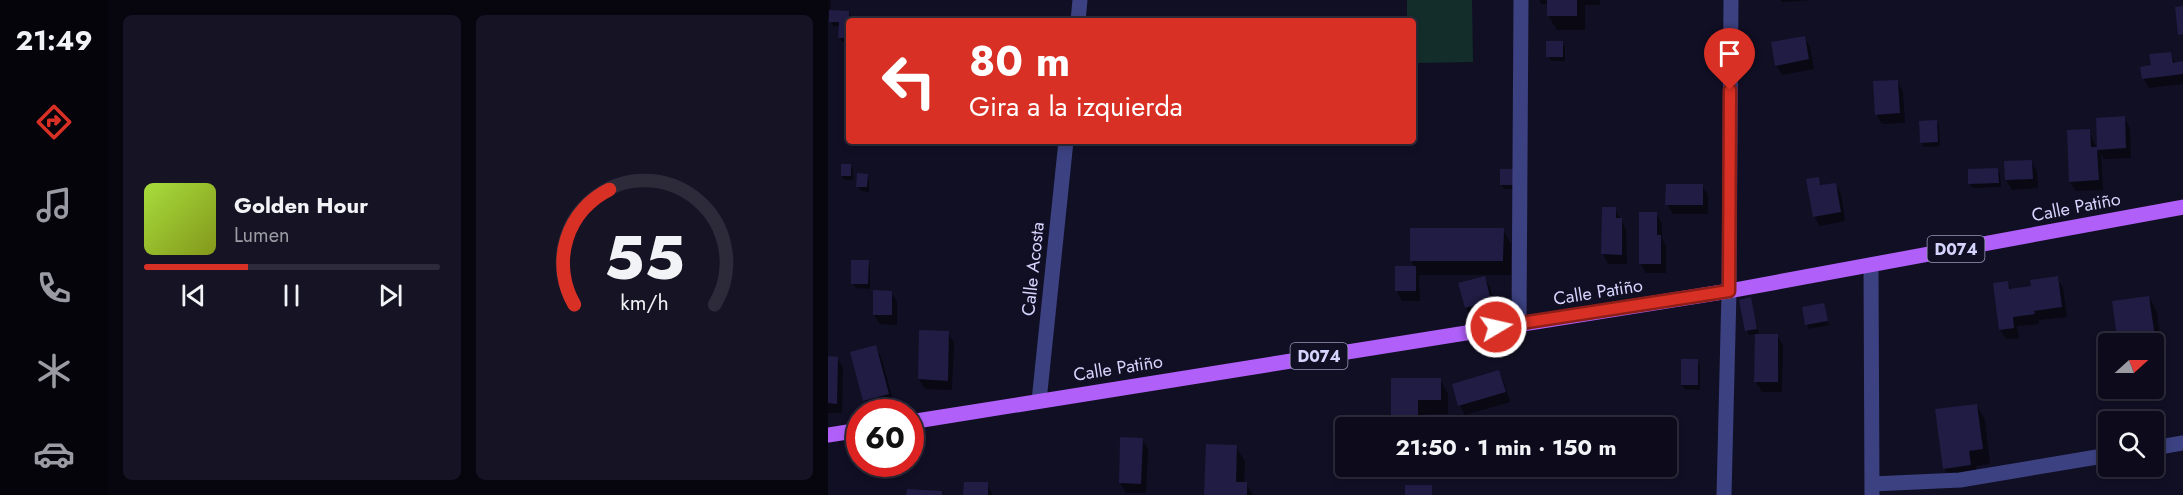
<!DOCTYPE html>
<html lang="es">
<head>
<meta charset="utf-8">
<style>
	:root { --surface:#0d0b1b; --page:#161424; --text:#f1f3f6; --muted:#9a9ba3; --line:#2d2b3a; --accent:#d93025 }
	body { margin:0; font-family:Jost,sans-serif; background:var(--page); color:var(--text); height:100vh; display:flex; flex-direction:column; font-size:22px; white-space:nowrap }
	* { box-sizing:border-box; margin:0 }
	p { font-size:20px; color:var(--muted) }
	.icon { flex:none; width:33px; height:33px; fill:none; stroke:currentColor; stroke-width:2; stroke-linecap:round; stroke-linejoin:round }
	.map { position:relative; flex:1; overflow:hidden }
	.side { display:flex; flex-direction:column; gap:15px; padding:15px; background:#07060f; width:720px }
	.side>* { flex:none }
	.top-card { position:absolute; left:18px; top:18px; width:570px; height:126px; border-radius:6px; box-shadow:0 3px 9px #0003,0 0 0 2px var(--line); background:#d93025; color:#fff; overflow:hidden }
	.needle { width:39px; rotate:69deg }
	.tools { position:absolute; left:1270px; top:333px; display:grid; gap:12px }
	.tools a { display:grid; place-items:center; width:66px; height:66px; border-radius:6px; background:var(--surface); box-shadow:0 3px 9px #0003,0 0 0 2px var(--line); font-size:30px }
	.speed { position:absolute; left:18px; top:399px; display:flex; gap:12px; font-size:30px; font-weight:700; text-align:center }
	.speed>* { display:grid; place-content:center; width:78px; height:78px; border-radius:50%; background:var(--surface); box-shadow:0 3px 9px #0003,0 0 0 2px var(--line); line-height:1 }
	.speed .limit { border:9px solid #d22; background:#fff; color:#111 }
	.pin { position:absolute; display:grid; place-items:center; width:51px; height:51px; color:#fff; margin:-62px -26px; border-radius:50% 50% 50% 0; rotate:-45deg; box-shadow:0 0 6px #0007 }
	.pin .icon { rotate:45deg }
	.me { position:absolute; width:66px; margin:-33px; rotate:81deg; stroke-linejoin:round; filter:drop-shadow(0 0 4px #0008) }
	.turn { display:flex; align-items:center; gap:21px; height:126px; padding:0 24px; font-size:27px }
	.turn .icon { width:78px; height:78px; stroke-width:2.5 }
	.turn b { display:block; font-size:42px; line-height:51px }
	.side .card { flex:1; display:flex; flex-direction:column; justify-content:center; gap:9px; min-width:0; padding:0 21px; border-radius:9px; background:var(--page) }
	.side .dial { align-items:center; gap:0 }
	.dial svg { height:156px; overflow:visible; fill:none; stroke:var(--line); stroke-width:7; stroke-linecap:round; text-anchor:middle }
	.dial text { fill:var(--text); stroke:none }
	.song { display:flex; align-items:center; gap:18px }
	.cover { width:72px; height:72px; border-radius:9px; background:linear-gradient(135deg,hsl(80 70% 55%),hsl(70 70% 35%)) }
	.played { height:6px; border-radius:3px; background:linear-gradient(90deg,var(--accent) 35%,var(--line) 35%) }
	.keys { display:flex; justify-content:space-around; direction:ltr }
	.side .tiles { flex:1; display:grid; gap:15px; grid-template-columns:repeat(2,1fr) }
	.trip { position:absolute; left:507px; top:417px; width:342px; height:60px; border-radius:6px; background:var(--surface); box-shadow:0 3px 9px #0003,0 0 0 2px var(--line); font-weight:700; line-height:60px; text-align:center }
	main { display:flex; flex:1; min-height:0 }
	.menu { display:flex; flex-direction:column; width:108px; justify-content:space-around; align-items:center; background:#05040b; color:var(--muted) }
	.menu .icon { width:42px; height:42px }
	.menu .selected { color:var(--accent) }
	.menu b { font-size:27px; color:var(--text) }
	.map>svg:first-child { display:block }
</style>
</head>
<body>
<main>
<nav class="menu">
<b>21:49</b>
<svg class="icon selected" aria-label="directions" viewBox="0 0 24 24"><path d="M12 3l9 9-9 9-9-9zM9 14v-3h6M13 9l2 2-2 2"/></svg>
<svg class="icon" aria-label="music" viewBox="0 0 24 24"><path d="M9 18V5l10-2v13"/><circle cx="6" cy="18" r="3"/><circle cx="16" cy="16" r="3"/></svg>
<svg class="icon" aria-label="phone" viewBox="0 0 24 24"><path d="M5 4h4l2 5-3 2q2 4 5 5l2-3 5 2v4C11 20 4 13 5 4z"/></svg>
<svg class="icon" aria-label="climate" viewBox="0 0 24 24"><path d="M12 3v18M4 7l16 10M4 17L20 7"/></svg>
<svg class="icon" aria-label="car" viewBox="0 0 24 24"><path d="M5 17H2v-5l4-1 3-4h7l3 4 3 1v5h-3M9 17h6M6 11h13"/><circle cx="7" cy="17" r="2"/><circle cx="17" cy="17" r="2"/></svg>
</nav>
<section class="side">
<div class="tiles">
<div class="card">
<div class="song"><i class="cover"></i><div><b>Golden Hour</b><p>Lumen</p></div></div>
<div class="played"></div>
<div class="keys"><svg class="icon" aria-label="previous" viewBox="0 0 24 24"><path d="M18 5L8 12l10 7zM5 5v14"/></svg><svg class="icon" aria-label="pause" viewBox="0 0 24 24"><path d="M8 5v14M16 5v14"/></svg><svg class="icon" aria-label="next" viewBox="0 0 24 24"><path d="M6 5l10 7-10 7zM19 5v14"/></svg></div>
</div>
<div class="card dial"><svg viewBox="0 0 100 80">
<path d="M14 69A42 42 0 1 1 86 69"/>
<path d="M14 69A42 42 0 0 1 32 10" stroke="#d93025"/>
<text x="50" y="56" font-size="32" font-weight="700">55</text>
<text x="50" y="72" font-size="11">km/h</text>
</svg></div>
</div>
</section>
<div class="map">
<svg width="1355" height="495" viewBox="0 0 1355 495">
	<rect width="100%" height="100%" fill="#110f24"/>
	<path fill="#132e2a" d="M579,0H644L645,62L585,63V21H579Z"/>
	<path fill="#0007" d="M0,0H3L2,12H21L23,17V21H21V42H14L12,37V26H5L2,18H0Z
		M711,0H772V5H757V30H729L720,15V4H713Z
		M953,0H986L954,2Z
		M976,37L982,47L986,69L954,75L948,65Z
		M734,42L737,47V61H723L720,56Z
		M1342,53L1348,64L1355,63V84L1321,88L1315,78L1325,67Z
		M1070,82L1075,92L1077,123L1054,124L1048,114Z
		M1296,118L1302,128L1303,158L1276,159L1273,154L1275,190L1248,191L1242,182L1261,131L1271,154L1269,119Z
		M1108,121L1111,126L1112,146L1096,147L1093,142Z
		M1203,161L1209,171L1210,188L1184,190L1178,180Z
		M22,166L25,170V180H17L14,176Z
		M1169,169L1172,174L1173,187L1145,188L1142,184Z
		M685,170L687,189H676L673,185Z
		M39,175L41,180V192L33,191L30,187Z
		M990,179L994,187L1007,184L1013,194L1017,221L992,226L986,216Z
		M874,185L880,195V214H845L839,204Z
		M787,209L798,229L799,264H780L775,254Z
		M828,213L834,223V239L838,246V273H818L812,263Z
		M675,230L683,244V275H591L592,301H574L569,291L587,268L583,260Z
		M40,262L42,266V289L28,288L25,284Z
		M656,278L662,287L668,311L644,318L638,308L632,284Z
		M1229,278L1235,288L1239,317L1211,320V324L1189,326L1191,338L1178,339L1172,330L1179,283L1184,290L1205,288Z
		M63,292L69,302V325L52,324L46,315Z
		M1321,297L1329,312L1335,361L1326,362Z
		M922,299L931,335H949L955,345L954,392H934L928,382V334L921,335L919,330Z
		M995,304L1001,325L981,329L979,324Z
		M120,333L126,343L124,390L97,389L91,379Z
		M47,347L53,357L66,403L42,410L37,400Z
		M0,358H9L15,368L14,413H0Z
		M869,361L872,365V390L857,389L854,385Z
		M671,372L676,382L682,402L637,415L632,405Z
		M564,379H612L620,394V414H597V428H564Z
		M1149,406L1157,420L1162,464L1148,466L1150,480L1125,483L1116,468Z
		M314,439L320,449L318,493H298L292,483Z
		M408,447L417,461L416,484H418L425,495H377Z
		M159,484L165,495H137Z"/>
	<path fill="#201c44" d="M719,0H749V16H719Z
		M1355,6V34L1350,35L1347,7Z
		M1,10L21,11V38H10L11,22H1Z
		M977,36L981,59L947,66L943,42Z
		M718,41H735V57H718Z
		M1343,52L1345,63L1355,61V74L1314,79L1312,67L1323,65L1321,54Z
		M1070,80L1072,113L1047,115L1045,81Z
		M1297,116L1298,148L1269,150L1271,180L1241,182L1239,130L1262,129L1263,147H1269L1268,118Z
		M1109,120L1110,142L1092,143L1091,121Z
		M1204,160L1205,179L1177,180L1176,161Z
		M13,164H23V176H13Z
		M1170,168L1171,183L1140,184V169Z
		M672,169H685V185H672Z
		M29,173L40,174L39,187H28Z
		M991,177L992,185L1008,183L1013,212L985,217L978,179Z
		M838,184H875V205H837Z
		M774,207H788V218H794V255L773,254Z
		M811,212H829V235H833V264H811Z
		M582,228H676L675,261H582Z
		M23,260H41L40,284H23Z
		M567,266H588V291H567Z
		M657,276L663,301L637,308L630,283Z
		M1230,276L1234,307L1206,311L1207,314L1185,317L1186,328L1171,330L1165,283L1180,281L1181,289L1203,286L1202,280Z
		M45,290L64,291V315H45Z
		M1321,296L1328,344H1290L1284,301Z
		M923,297L929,329L917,331L911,300Z
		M996,303L1000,321L977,325L974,307Z
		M91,330L121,331L120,381L90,379Z
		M927,334H950V382H926Z
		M48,345L61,394L35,401L22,352Z
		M0,356L10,357L9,404L0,403Z
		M853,359H870V385H853Z
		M671,370L678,392L630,406L624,384Z
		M563,378H613V400H590V428H563Z
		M1149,404L1155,449L1141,451L1143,465L1115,469L1107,409Z
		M292,437L315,438L313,484L291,483Z
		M378,444L409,445L408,482H419V495H376Z
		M136,482H160V495H135Z
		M577,485H604V495H577Z
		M79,489L114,491V495H78Z"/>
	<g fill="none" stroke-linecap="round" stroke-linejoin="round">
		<path stroke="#3c4181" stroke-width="15" d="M250,21L252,0
			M1043,265L1044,495
			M691,324L693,0
			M211,401L238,141
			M1326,448L1355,443
			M1044,484L1132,480L1281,455
			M896,495L901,291L903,0"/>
		<path stroke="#b060f9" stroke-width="15" d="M82,422L901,291L1355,207
			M0,435L32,430"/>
	</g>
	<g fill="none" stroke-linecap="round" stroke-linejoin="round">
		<defs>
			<path id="route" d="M668,327L901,291L902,90"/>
		</defs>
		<use href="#route" stroke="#8d1f18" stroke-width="15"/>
		<use href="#route" stroke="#d93025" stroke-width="10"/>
	</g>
	<g text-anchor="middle" stroke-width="6" stroke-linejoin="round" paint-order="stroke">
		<g fill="#110f24" stroke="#9a99bc" stroke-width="1.5">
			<rect x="1099.5" y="236" width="57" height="26" rx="4.5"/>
			<rect x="462.5" y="343" width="57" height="26" rx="4.5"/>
		</g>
		<g font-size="16" font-weight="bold" fill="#d5d4fd">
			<text x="1128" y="255">D074</text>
			<text x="491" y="362">D074</text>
		</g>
		<g font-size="18" fill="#d5d4fd" stroke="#110f24">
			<text transform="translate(1248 207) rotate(-11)" y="6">Calle Patiño</text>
			<text transform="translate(205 269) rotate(-84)" y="6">Calle Acosta</text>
			<text transform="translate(770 292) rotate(-9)" y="6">Calle Patiño</text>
			<text transform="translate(290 368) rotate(-9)" y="6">Calle Patiño</text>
		</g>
	</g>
</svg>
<div class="tools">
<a><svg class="needle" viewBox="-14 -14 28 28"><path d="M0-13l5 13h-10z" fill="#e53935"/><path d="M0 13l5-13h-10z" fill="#9a9ba3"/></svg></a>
<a><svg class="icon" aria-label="search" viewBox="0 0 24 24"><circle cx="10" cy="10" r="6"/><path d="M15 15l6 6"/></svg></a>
</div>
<div class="speed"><div class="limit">60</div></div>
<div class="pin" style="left:902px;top:90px;background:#d93025"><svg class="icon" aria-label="arrive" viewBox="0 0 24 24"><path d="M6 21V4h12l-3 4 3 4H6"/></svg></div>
<svg class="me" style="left:668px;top:327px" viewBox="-20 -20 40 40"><circle r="17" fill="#d93025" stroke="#fff" stroke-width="3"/><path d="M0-11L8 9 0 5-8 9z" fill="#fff"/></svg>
<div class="trip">21:50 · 1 min · 150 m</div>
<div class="top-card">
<div class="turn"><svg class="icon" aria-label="left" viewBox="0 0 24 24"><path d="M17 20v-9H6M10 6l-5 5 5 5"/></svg><div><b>80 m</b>Gira a la izquierda</div></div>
</div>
</div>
</main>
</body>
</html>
